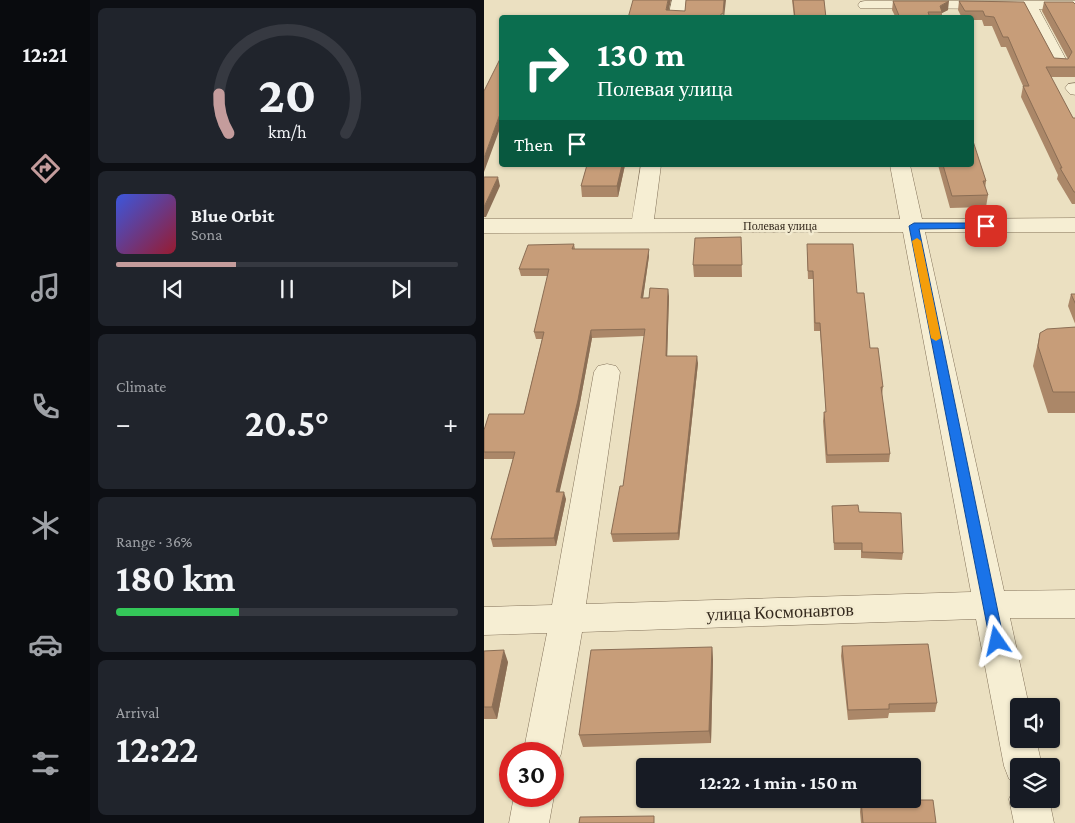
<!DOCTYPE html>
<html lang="en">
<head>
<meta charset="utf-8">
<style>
	:root { --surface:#171b24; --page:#20242c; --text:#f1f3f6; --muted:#9ea1a6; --line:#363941; --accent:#c49c9c }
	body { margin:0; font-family:"Crimson Pro",serif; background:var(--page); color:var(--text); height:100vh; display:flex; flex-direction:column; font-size:19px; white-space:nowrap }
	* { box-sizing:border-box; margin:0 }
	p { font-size:16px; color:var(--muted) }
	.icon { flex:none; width:28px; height:28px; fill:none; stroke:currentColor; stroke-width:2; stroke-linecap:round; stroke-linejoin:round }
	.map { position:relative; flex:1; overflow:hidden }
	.side { display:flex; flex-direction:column; gap:8px; padding:8px; background:#0d0f14; width:394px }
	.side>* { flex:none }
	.guide { position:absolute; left:15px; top:15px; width:475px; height:152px; border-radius:5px; box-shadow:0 1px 4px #0004; background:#0b6e4f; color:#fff; overflow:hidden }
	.buttons { position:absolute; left:526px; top:698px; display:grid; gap:10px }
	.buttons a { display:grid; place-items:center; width:50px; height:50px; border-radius:5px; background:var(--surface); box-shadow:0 1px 4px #0004; font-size:25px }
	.speed { position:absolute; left:15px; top:742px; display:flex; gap:10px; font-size:25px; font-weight:700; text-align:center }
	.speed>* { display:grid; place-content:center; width:65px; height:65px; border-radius:50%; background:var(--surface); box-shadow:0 1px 4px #0004; line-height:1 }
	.speed .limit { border:8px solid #d22; background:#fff; color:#111 }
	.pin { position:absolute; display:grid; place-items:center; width:42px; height:42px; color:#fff; margin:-21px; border-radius:10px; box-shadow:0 2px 8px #0006 }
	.me { position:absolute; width:55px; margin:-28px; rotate:349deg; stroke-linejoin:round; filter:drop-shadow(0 0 4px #0008) }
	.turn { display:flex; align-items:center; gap:18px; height:105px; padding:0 15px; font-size:22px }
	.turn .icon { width:65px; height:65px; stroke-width:2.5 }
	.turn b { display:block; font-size:35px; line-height:42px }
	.then { display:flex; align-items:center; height:48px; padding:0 15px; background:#0003; gap:10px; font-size:19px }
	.big { font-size:38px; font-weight:700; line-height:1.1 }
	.side .tile { flex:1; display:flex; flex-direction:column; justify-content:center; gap:8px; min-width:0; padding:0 18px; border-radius:8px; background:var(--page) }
	.side .dial { align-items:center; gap:0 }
	.dial svg { height:130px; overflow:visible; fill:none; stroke:var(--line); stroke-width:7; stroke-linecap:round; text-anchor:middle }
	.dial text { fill:var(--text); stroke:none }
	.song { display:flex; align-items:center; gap:15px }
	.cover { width:60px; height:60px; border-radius:8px; background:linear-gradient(135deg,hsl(230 70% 55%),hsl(350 70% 35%)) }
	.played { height:5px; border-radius:2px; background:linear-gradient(90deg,var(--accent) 35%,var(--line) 35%) }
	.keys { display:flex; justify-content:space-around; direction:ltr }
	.heat { display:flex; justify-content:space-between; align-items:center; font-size:28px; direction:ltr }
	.charge { height:8px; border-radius:4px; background:linear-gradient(90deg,#34c759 36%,var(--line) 0) }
	.trip { position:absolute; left:152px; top:758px; width:285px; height:50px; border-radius:5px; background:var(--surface); box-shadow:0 1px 4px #0004; font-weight:700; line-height:50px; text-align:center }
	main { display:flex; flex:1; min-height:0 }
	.dock { display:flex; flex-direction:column; width:90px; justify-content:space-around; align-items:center; background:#090b0e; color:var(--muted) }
	.dock .icon { width:35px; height:35px }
	.dock .active { color:var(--accent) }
	.dock b { font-size:22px; color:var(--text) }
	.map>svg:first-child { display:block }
</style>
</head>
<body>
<main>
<nav class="dock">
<b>12:21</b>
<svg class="icon active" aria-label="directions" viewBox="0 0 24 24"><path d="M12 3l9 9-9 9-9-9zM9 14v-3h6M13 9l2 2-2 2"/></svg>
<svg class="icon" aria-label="music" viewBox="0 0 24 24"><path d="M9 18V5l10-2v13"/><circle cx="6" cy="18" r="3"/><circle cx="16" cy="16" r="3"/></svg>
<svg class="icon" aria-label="phone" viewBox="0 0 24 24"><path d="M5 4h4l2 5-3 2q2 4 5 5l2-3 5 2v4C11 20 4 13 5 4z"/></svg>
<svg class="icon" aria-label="climate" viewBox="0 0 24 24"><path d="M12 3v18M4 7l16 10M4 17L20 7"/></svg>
<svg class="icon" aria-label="car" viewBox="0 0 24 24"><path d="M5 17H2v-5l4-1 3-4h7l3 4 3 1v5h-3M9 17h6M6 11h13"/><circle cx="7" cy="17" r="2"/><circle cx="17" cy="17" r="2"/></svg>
<svg class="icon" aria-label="filters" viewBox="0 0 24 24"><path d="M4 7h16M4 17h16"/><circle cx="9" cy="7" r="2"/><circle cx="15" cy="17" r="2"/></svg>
</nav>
<section class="side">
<div class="tile dial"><svg viewBox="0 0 100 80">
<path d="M14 69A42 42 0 1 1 86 69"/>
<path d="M14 69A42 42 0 0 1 8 45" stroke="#c49c9c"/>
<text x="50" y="56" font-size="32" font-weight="700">20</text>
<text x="50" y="72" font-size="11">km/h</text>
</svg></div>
<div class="tile">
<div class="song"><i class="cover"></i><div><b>Blue Orbit</b><p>Sona</p></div></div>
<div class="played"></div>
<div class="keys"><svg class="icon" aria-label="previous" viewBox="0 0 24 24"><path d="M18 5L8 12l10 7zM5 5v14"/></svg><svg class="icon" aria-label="pause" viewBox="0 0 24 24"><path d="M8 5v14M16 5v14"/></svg><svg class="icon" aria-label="next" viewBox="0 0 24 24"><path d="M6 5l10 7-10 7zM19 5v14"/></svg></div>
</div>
<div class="tile"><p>Climate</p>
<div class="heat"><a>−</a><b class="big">20.5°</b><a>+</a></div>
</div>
<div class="tile"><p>Range · 36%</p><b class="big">180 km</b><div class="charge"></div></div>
<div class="tile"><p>Arrival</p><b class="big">12:22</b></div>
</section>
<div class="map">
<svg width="592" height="823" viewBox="0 0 592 823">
	<rect width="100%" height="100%" fill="#ebe0c1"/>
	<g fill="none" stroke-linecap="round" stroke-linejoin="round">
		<defs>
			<path id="minor" d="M188,0H202L200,18H184Z
				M381,1H592V9H555L584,63L582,67H570L540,9L376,8L374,5L376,2Z
				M592,83V95L586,94L581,88L584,84Z
				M157,165H177L170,219H416L406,165H426L438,219L592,218V232H441L520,591L592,590V618H526L545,706H535V739H552L558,766H535V782L525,779L520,766L492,619L98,632L77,754L71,767L69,768V754H39L63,633L0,635V607L68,605L110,372L114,366L123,364L132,366L136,372L102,604L487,592L419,232L0,233V219H148Z
				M535,784V799H565L570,823H530L525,799L531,786Z
				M69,794L70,796L65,823H25L30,796H69Z"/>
		</defs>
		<use href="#minor" stroke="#83725a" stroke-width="1"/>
		<use href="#minor" fill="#f6eed3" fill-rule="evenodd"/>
	</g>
	<path fill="#ab8768" d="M308,0H340L342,18H310Z
		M409,1L464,10L458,13V18H412L408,10Z
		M475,1L540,2L570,58L584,59L558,11L560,2L592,5V77H567L589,118H592V204H588L573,179L574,175L537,97L539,86L522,47H517L508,26H500L498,20H488V18H478L474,10Z
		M103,165H141L134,197H98L97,186Z
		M454,165H488L502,181L501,189L504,195L502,207L466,208Z
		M257,237L258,277H210L209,265Z
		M90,244L91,249L165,256L159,298L185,296L183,356L214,363L195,540L129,542L127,534L139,486L160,336L108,338L95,408L75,492L82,499L72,546L9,547L7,539L29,459H0V430L40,414L58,339H52L50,332L64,276H37L35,269Z
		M323,252L373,293L386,348L399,387L398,395L406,454L405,462L342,463L339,421L340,412H342L336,331H330L329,279H324Z
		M587,294H592V326L584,306Z
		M592,327V413H564L549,366L556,333Z
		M348,506L375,512L419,553L418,560L377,558V550H350Z
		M358,646L453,703L451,712L405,713L404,718L364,720L357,656Z
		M228,647L229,660L227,743L99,747L95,735Z
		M0,651L24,662L13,719H0Z
		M377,800L452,823H377L376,812Z"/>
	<path fill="#8b6e55" d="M184,0H187L183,18L182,10Z
		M240,0H242L240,18H239Z
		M465,1L464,10L458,13L456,6Z
		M16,114L18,123L0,172V158Z
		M138,165H141L134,197L133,186Z
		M14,177L16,186L2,217H0V207Z
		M165,249V256L158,305L157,298Z
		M184,289L185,296L183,363L182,356Z
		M107,330L108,338L95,408L74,499L72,492Z
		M213,356L214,363L195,540L194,533Z
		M80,492L82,499L72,546L70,538Z
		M228,647L229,660L227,743L225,731Z
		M20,650L24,662L13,719L8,707Z"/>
	<path fill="#c79d79" stroke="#8b6e55" d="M149,0H184L182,10L201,11L202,0H240L239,14H237V18H144Z
		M309,0H340L342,18H311Z
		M409,1H465L456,6L458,12H444L446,18H416Z
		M475,1L540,2L570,58L584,59L588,52L560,2H589L592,5V67H562L589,118H592V192H590L576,168H578L539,86H545L524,37H519L510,17L501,16L499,11H481Z
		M18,55V114H16L0,158V91Z
		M488,138L502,181H499L504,195L468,196L459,165H488Z
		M103,165H138L133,186H97Z
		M0,177H14L0,207Z
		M257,237L258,265H209L211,238Z
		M90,244L88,249H165L157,298H165L166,288L184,289L182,356H213L194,533L127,534L136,486H139L161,329L107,330L94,400L72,492H80L70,538L7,539L31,452H0V430L5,414H40L60,332H50L65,269H35L44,245Z
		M323,244H369L373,293H380L386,348H394L399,387H397L406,454L343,455L340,412H342L336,323H331L329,271H324Z
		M587,294H592V305Z
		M592,327V392H569L554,346L556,333L563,329Z
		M374,505L375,512L417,513L419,553L378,552V543H350L348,506Z
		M444,644L453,703L405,704V709L364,710L358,646Z
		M228,647L225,731L95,735L107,650Z
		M20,650L8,707H0V651Z
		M377,800H449L452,823H379Z
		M170,816V823H95L96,817Z"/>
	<path fill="#1a73e8" stroke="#114b97" d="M430,223H502L506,226L502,228L435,229L520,641L518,645L513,647L508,645L506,641L425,226Z"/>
	<path fill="#f59e0b" d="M433,238L437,241L457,338L452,341L447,338L428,241Z"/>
	<g text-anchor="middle" stroke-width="5" stroke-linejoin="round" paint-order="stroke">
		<g font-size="12" fill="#34291d" stroke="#f3ebd0">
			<text x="296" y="230">Полевая улица</text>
		</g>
		<g font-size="18" fill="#34291d" stroke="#f3ebd0">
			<text transform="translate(296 612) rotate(-2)" y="6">улица Космонавтов</text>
		</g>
	</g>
</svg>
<div class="buttons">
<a><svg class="icon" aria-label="sound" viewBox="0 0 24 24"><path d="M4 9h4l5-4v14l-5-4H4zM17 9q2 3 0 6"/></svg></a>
<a><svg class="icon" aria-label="layers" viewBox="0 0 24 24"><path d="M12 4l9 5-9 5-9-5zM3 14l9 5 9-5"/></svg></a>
</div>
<div class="speed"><div class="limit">30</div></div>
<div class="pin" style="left:502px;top:226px;background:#d93025"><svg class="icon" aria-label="arrive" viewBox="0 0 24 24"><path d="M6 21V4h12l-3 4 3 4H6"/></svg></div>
<svg class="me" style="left:513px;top:641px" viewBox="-20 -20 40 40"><path d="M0-17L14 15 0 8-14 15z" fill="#1a73e8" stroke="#fff" stroke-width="4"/></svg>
<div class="trip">12:22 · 1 min · 150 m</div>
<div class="guide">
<div class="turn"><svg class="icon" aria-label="right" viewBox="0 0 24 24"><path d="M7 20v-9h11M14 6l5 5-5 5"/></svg><div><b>130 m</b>Полевая улица</div></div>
<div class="then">Then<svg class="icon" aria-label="arrive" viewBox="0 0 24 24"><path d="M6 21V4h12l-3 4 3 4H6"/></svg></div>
</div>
</div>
</main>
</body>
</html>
